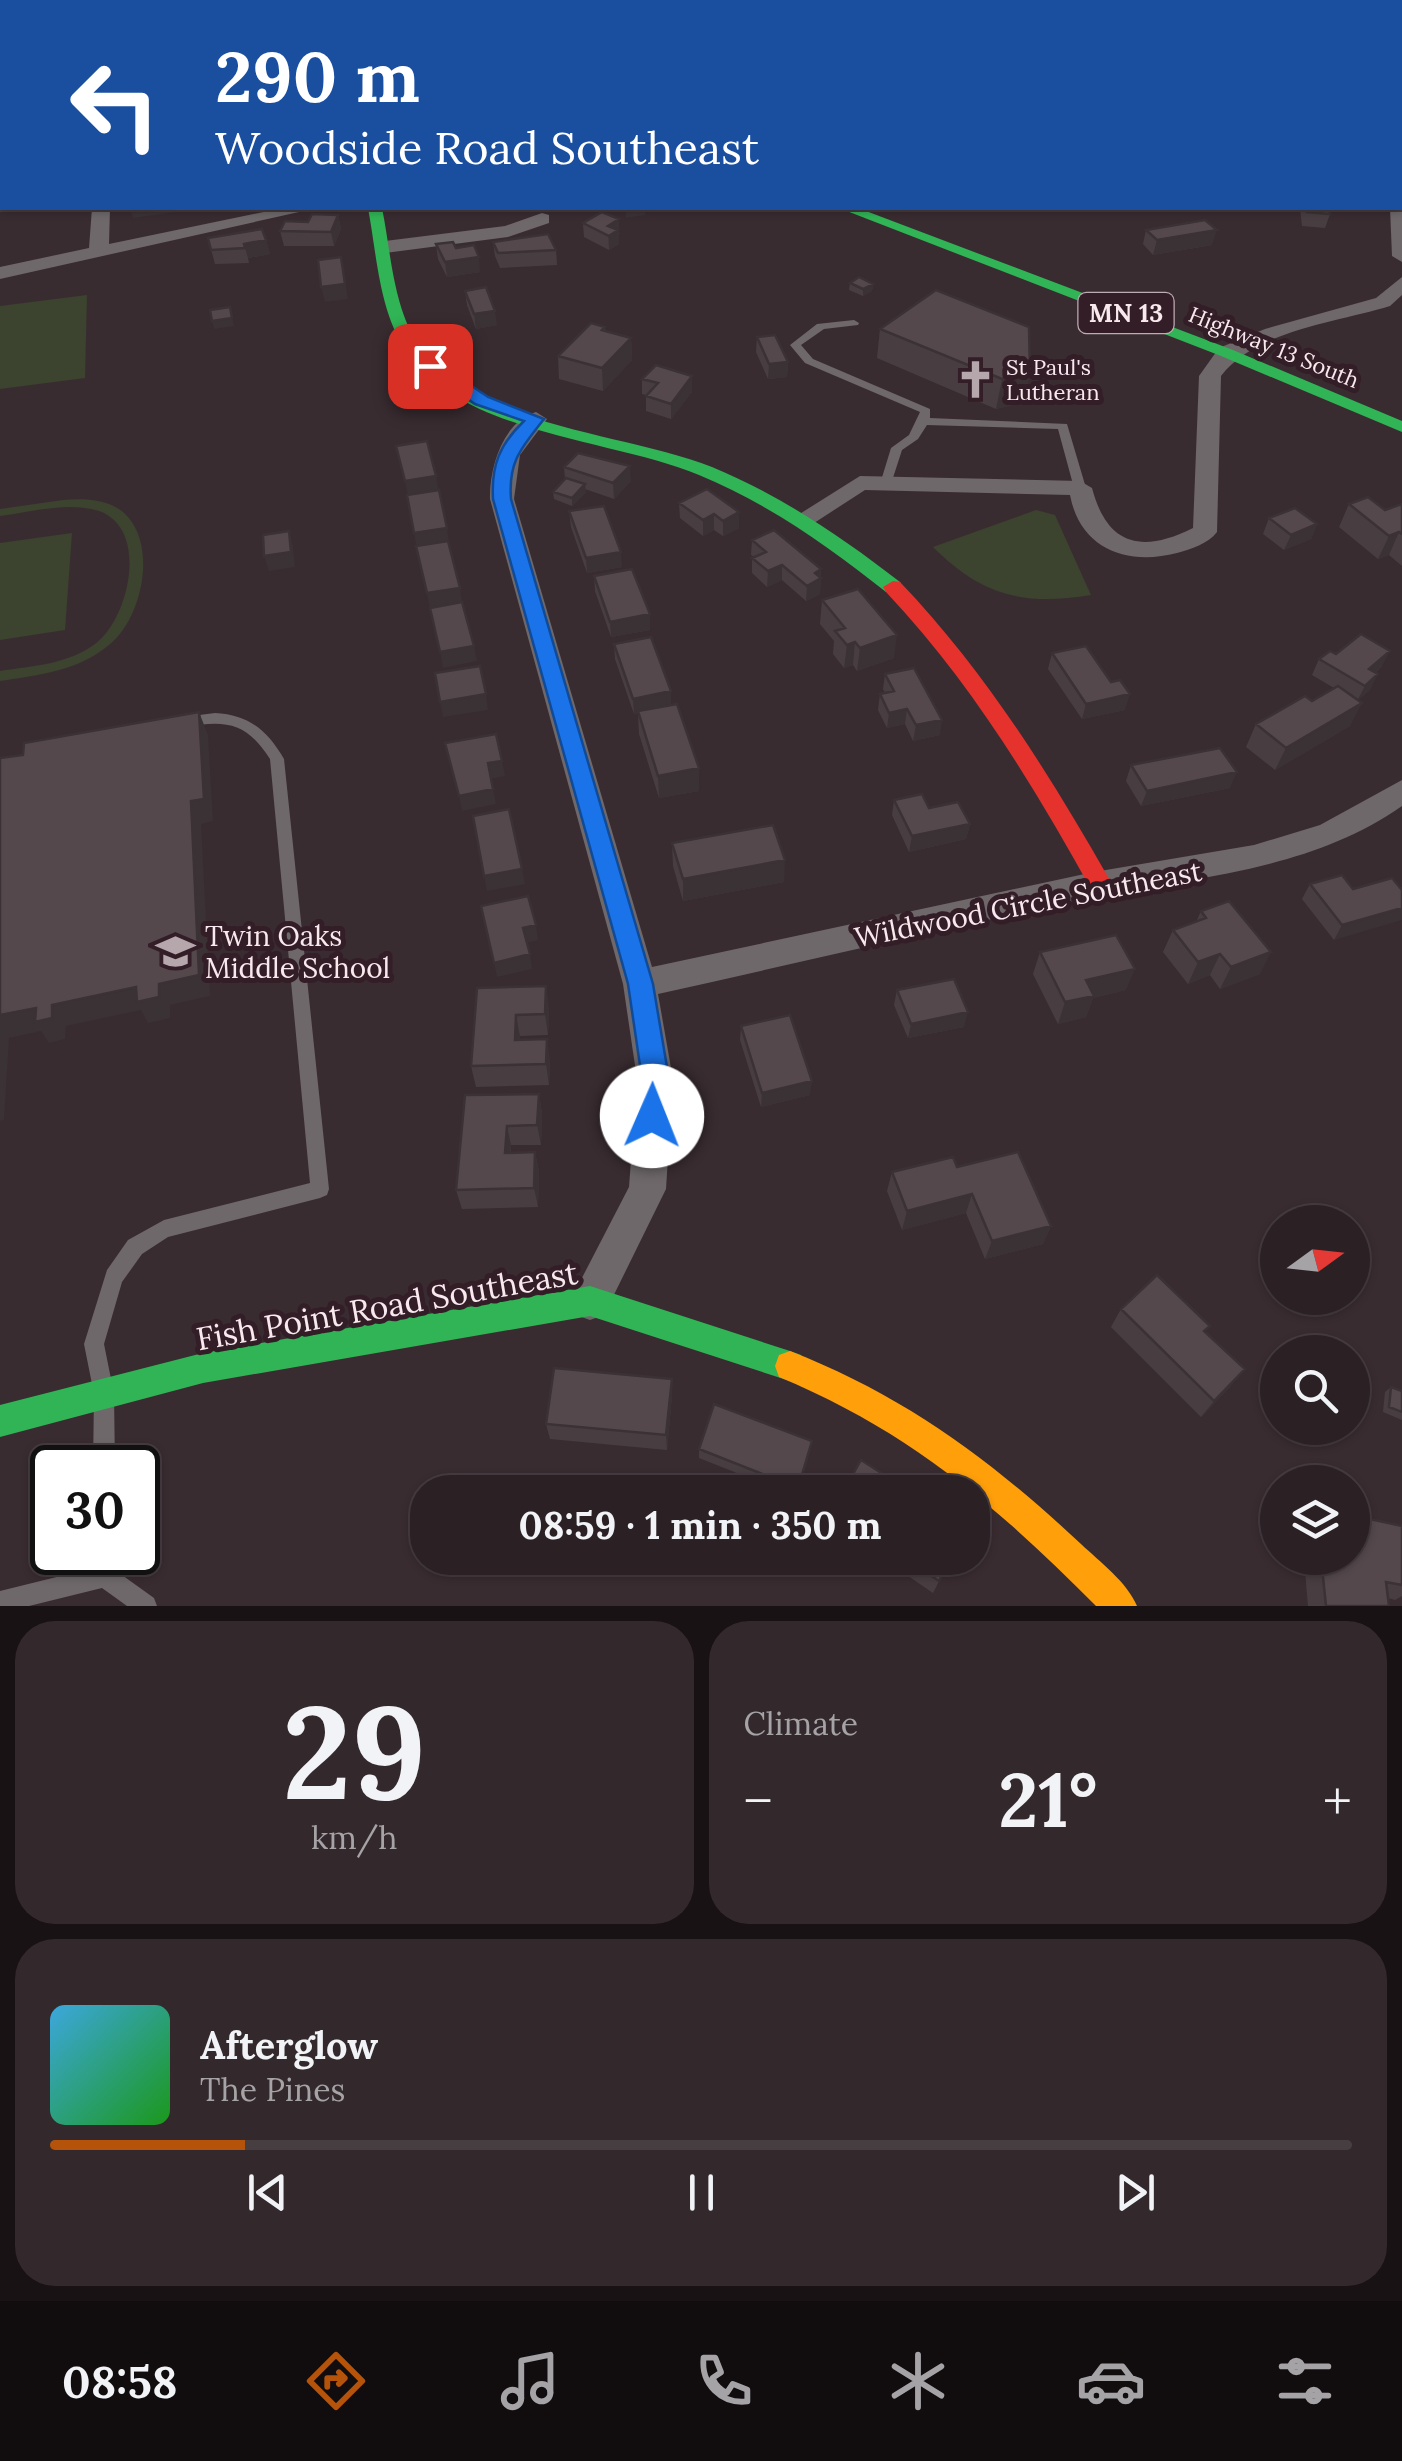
<!DOCTYPE html>
<html lang="en">
<head>
<meta charset="utf-8">
<style>
	:root { --surface:#2b2125; --page:#33292d; --text:#f1f3f6; --muted:#a6a3a7; --line:#473e42; --accent:#b45309 }
	body { margin:0; font-family:Lora,serif; background:var(--page); color:var(--text); height:100vh; display:flex; flex-direction:column; font-size:38px; white-space:nowrap }
	* { box-sizing:border-box; margin:0 }
	p { font-size:32px; color:var(--muted) }
	.icon { flex:none; width:55px; height:55px; fill:none; stroke:currentColor; stroke-width:2; stroke-linecap:round; stroke-linejoin:round }
	.map { position:relative; height:1606px; overflow:hidden }
	.drawer { display:flex; flex-direction:column; gap:15px; padding:15px; background:#181214; flex:1 }
	.drawer>* { flex:none }
	.hud { position:absolute; left:0px; top:0px; width:1402px; height:210px; box-shadow:0 2px 8px #0004,0 0 0 2px var(--line); background:#1a4fa0; color:#fff; overflow:hidden }
	.needle { width:65px; rotate:75deg }
	.buttons { position:absolute; left:1260px; top:1205px; display:grid; gap:20px }
	.buttons a { display:grid; place-items:center; width:110px; height:110px; border-radius:50%; background:var(--surface); box-shadow:0 2px 8px #0004,0 0 0 2px var(--line); font-size:50px }
	.speed { position:absolute; left:30px; top:1445px; display:flex; gap:20px; font-size:50px; font-weight:700; text-align:center }
	.speed>* { display:grid; place-content:center; width:130px; height:130px; border-radius:50%; background:var(--surface); box-shadow:0 2px 8px #0004,0 0 0 2px var(--line); line-height:1 }
	.speed .limit { border:5px solid #111; border-radius:15px; background:#fff; color:#111 }
	.pin { position:absolute; display:grid; place-items:center; width:85px; height:85px; color:#fff; margin:-42px; border-radius:20px; box-shadow:0 5px 15px #0006 }
	.me { position:absolute; width:110px; margin:-55px; rotate:1deg; stroke-linejoin:round; filter:drop-shadow(0 0 8px #0008) }
	.turn { display:flex; align-items:center; gap:35px; height:210px; padding:0 50px; font-size:45px }
	.turn .icon { width:130px; height:130px; stroke-width:2.5 }
	.turn b { display:block; font-size:70px; line-height:85px }
	.big { font-size:75px; font-weight:700; line-height:1.1 }
	.drawer .card { flex:1; display:flex; flex-direction:column; justify-content:center; gap:15px; min-width:0; padding:0 35px; border-radius:40px; background:var(--page) }
	.drawer .dial { align-items:center; gap:0 }
	.dial b { font-size:130px; line-height:1 }
	.song { display:flex; align-items:center; gap:30px }
	.cover { width:120px; height:120px; border-radius:15px; background:linear-gradient(135deg,hsl(200 70% 55%),hsl(120 70% 35%)) }
	.played { height:10px; border-radius:5px; background:linear-gradient(90deg,var(--accent) 15%,var(--line) 15%) }
	.keys { display:flex; justify-content:space-around; direction:ltr }
	.heat { display:flex; justify-content:space-between; align-items:center; font-size:55px; direction:ltr }
	.drawer .tiles { flex:1; display:grid; gap:15px; grid-template-columns:1fr 1fr }
	.card:last-child { grid-column:span 2 }
	.trip { position:absolute; left:410px; top:1475px; width:580px; height:100px; border-radius:40px; background:var(--surface); box-shadow:0 2px 8px #0004,0 0 0 2px var(--line); font-weight:700; line-height:100px; text-align:center }
	.dock { display:flex; height:160px; justify-content:space-around; align-items:center; background:#110d0f; color:var(--muted) }
	.dock .icon { width:70px; height:70px }
	.dock .active { color:var(--accent) }
	.dock b { font-size:45px; color:var(--text) }
	.map>svg:first-child { display:block }
</style>
</head>
<body>
<div class="map">
<svg width="1402" height="1606" viewBox="0 0 1402 1606">
	<rect width="100%" height="100%" fill="#392c31"/>
	<path fill="#3c432f" d="M87,295L85,378L0,389V306Z
		M63,500C85,498 113,499 128,517C157,550 141,620 109,645C78,671 39,675 0,681V671C33,666 68,664 95,644C129,619 150,529 99,511C68,501 31,512 0,516V509Z
		M1036,510L1055,515L1091,595C1024,606 982,596 933,547Z
		M72,533L65,630L0,640V543Z"/>
	<g fill="none" stroke-linecap="round" stroke-linejoin="round">
		<path fill="#6e686a" fill-rule="evenodd" d="M775,0H785L787,2H778Z
			M854,320L859,323L858,325L824,329L801,345L813,359L930,409V418L1067,424L1086,488L1084,491H1076L1074,488L1058,429L927,425L918,439L902,450L890,487H882L880,484L891,448L909,435L920,412L805,363L790,345L817,324Z
			M215,713C249,715 267,730 284,759L329,1189L327,1195L320,1198L168,1237L142,1254L122,1282L104,1344L114,1394L115,1468H93L94,1394L84,1344L107,1270L128,1240L164,1220L310,1183L270,759C246,721 225,720 184,727L177,722L184,717Z
			M93,1552H115V1570L154,1598L157,1606H127L102,1588L29,1606H0V1591L93,1568Z"/>
		<path fill="#6e686a" fill-rule="evenodd" d="M557,0H575L577,2H559Z
			M1243,0H1264L1266,2H1245Z
			M1400,64L1402,65V75L1400,74Z
			M1400,117H1402L1400,128Z
			M1400,203H1402V262L1392,256L1390,208H1400Z
			M92,208H110L109,244L283,208H317L0,279V267L89,248Z
			M542,213L549,215V223L508,237L385,253L375,247L385,241L505,226Z
			M1402,277V295L1390,306C1338,322 1254,331 1221,376L1217,532C1208,544 1191,549 1177,553C1127,566 1080,549 1070,495L865,490L811,525L802,528L790,520L860,476L1080,481L1092,488C1107,545 1141,554 1193,528L1199,376L1219,348L1265,329L1376,298Z
			M536,412L547,419L520,455L514,499L652,967L1094,872L1254,845L1320,825L1402,780V806C1309,871 1198,876 1090,898C946,928 802,962 658,994L673,1079L666,1189L604,1315L590,1320L576,1315L570,1301L629,1187L637,1079L623,984L490,499C489,469 503,421 536,412Z"/>
		<path fill="#30b455" fill-rule="evenodd" d="M368,208H382C391,252 393,309 420,347C476,427 626,433 712,467C780,495 842,537 900,582L903,587L900,592H886C828,546 767,503 699,475C612,439 466,435 408,354C379,313 377,256 368,208Z
			M839,208H858L1233,350L1402,421V432L1221,356Z
			M590,1286L790,1351L801,1355L805,1366L801,1377L790,1381L590,1316L203,1383L0,1437V1405L203,1353Z"/>
		<path fill="#ff9f0a" fill-rule="evenodd" d="M790,1351C905,1396 991,1460 1081,1544C1100,1562 1127,1582 1137,1606H1096C998,1507 909,1431 779,1377L775,1366L779,1355Z"/>
		<path fill="#e5322d" fill-rule="evenodd" d="M262,0H279L281,2H264Z
			M893,581L900,582C985,671 1048,772 1108,877L1112,884L1108,891H1092C1032,783 970,681 886,592L883,587Z"/>
	</g>
	<path fill="#483e41" d="M622,0H657V2H624Z
		M966,0H1008L1007,2H965Z
		M1171,0H1210L1208,2H1181Z
		M1337,0H1389L1384,2H1336Z
		M1300,208H1329L1330,214L1325,228L1302,226Z
		M338,215L341,229L334,246H284L280,231L308,222Z
		M583,223L620,233L619,234V244L609,250L584,237Z
		M1146,230L1212,245L1153,255L1143,244Z
		M208,238L266,240L270,254L248,258L249,263L215,264Z
		M493,242L556,250L557,265L500,268L495,256Z
		M436,244L456,248L480,272L447,277L438,259Z
		M850,283L873,284L872,291L863,296L849,290Z
		M465,291L497,325L476,329L467,305Z
		M605,327V331L631,338L632,360L603,391L559,379L558,356Z
		M880,329L1030,372L1024,402L996,409L877,358Z
		M757,337L788,362L787,377L768,379L756,352Z
		M642,379L692,392L671,419L646,411V395L642,394Z
		M564,467L631,481L614,499L585,489L586,492L572,506L554,499L553,492L565,479Z
		M679,503L739,512V528L723,536L714,530L703,536L680,518Z
		M1349,504L1385,510L1402,504V566L1389,555L1378,559L1339,527Z
		M569,511L622,567L587,573L571,527Z
		M1269,518L1317,524L1311,539L1284,550L1263,534Z
		M752,540L821,569L820,594L806,601L782,580L767,587L752,573V558L754,557L751,555Z
		M594,576L650,630L611,637L595,591Z
		M822,600L894,658L857,671L853,665L844,668L833,654L834,641L820,624Z
		M614,644L671,691V705L699,768V791L659,798L639,734L638,713L634,714L615,659Z
		M1052,653L1125,710L1082,719L1048,669Z
		M1336,654L1382,666L1375,673L1370,690L1358,700L1350,726L1275,770L1246,747L1256,724L1312,701L1334,688L1312,675L1319,659Z
		M885,674L940,735L913,741L905,724L887,728L878,710L880,694L885,693L883,689Z
		M1131,765L1230,788L1141,806L1126,781Z
		M894,800L929,808L970,824L966,839L909,852L892,815Z
		M672,843L784,882L683,901L673,866Z
		M1392,878L1334,940L1302,899L1310,884L1353,889Z
		M1201,911L1260,974L1220,989L1210,975L1188,984L1163,952L1173,930L1196,922Z
		M1040,952L1126,990L1093,998L1086,1017L1058,1024L1033,974Z
		M477,988L549,1008L548,1035L520,1036V1040L550,1060L549,1085L476,1087L471,1066Z
		M897,990L964,1027L908,1038L894,1005Z
		M741,1026L810,1095L761,1107L740,1040Z
		M539,1094L542,1114L541,1145H511V1153L535,1152L539,1172L538,1207L462,1209L456,1190L465,1095Z
		M957,1167L1051,1226L1043,1244L985,1259L966,1213L902,1230L887,1191L892,1172Z
		M1121,1309L1205,1332L1231,1386L1201,1417L1111,1327Z
		M672,1379V1395L667,1450L550,1439L546,1424Z
		M1391,1387L1402,1391V1420L1383,1412L1385,1392Z
		M699,1449L810,1451L798,1492H785L699,1458Z
		M1402,1526V1596L1395,1600L1388,1598L1389,1606H1308L1304,1558H1352Z
		M882,1558H951L933,1593Z"/>
	<path fill="#3b3235" d="M0,0H88L89,2H2V8Z
		M506,0H522V2H506Z
		M644,0H657V2H639Z
		M989,0H1008L1007,2H985Z
		M0,131H2V146H0Z
		M2,159V179L0,180V165Z
		M130,208H184V211L133,218Z
		M626,208H645V215L626,218Z
		M338,215L341,229L334,246L331,232Z
		M619,219V244L609,250L608,226Z
		M1217,230L1212,245L1153,255L1157,240Z
		M266,240L270,254L248,258L244,244Z
		M341,257L348,299L325,302L321,287Z
		M479,257L480,272L447,277L445,262Z
		M873,284L872,291L863,296V289Z
		M230,307L234,326L214,329L212,321Z
		M495,311L497,325L476,329L474,314Z
		M631,338L632,360L603,391L602,368Z
		M788,362L787,377L768,379L769,364Z
		M1030,372L1024,402L996,409L1002,379Z
		M692,376V392L671,419V404Z
		M630,466L631,481L614,499L613,483Z
		M436,476L439,492L408,497L405,481Z
		M585,484L586,492L572,506V498Z
		M739,512V528L723,536V521Z
		M714,514V530L703,536V520Z
		M1317,524L1311,539L1284,550L1291,535Z
		M447,528L449,544L417,549L414,533Z
		M289,531L293,547L295,567L269,571L264,556Z
		M1399,532L1389,555L1378,559L1389,536Z
		M621,552L622,567L587,573L586,558Z
		M782,565V580L767,587L768,571Z
		M821,569L820,594L806,601L807,586L815,573Z
		M460,588L462,603L430,609L427,593Z
		M650,614V630L611,637L610,622Z
		M897,635L894,658L857,671L860,648Z
		M855,642L853,665L844,668L847,645Z
		M474,646L477,661L443,668L440,652Z
		M1390,651L1382,666L1361,685L1369,669Z
		M1378,674L1370,690L1357,701L1365,686Z
		M671,691V707L634,714L633,699Z
		M486,694L488,710L443,717L440,702Z
		M1130,694L1125,710L1082,719L1086,704Z
		M1362,703L1350,726L1275,770L1286,748Z
		M907,709L905,724L887,728L889,713Z
		M199,712L208,735L213,821L201,824L210,996L170,1005V1018L148,1023L141,1010L66,1026L65,1039L49,1043L41,1031L9,1038L4,1120L0,1121V1015L159,984L191,801Z
		M942,720L940,735L913,741L916,725Z
		M502,761L505,776L490,779L488,763Z
		M699,768V791L659,798L658,776Z
		M1237,772L1230,788L1141,806L1147,791Z
		M493,789L496,804L462,811L459,796Z
		M970,824L966,839L909,852L912,836Z
		M785,860L784,882L683,901V879Z
		M522,869L525,884L487,891L484,876Z
		M1402,908V920L1334,940L1342,925Z
		M536,925L538,940L526,943L523,928Z
		M1271,952L1260,974L1220,989L1231,967Z
		M530,954L532,969L497,977L494,963Z
		M1220,954L1210,975L1188,984L1198,962Z
		M1135,969L1126,990L1093,998L1086,1017L1058,1024L1065,1002L1086,980Z
		M546,986L549,1008L548,1035L545,1014Z
		M968,1012L964,1027L908,1038L911,1024Z
		M516,1015L520,1036L519,1061L515,1040Z
		M547,1039L550,1060L549,1085L546,1064Z
		M812,1081L810,1095L761,1107L762,1093Z
		M539,1094L542,1114L541,1145L537,1125Z
		M507,1126L511,1145L509,1173L505,1153Z
		M535,1152L539,1172L538,1207L534,1188Z
		M972,1194L966,1213L902,1230L907,1211Z
		M1051,1226L1043,1244L985,1259L992,1241Z
		M1245,1369L1231,1386L1201,1417L1214,1401Z
		M672,1379V1395L667,1450L666,1435Z"/>
	<path fill="#54484c" stroke="#3b3235" stroke-width="2.5" d="M523,0H552L555,2H526Z
		M722,0H741L746,2H712Z
		M2,97V110L0,111V98Z
		M1306,208H1329L1330,214L1307,212Z
		M602,212L619,219L608,226L618,230L609,236L583,223Z
		M312,214L338,215L331,232L280,231L285,221L308,222Z
		M1205,220L1217,230L1157,240L1146,230Z
		M262,229L266,240L244,244L245,248L211,250L208,238Z
		M548,234L556,250L498,253L493,242Z
		M453,242L456,248L474,245L479,257L445,262L436,244Z
		M341,257L345,284L321,287L318,260Z
		M859,277L873,284L863,289L850,283Z
		M486,287L495,311L474,314L465,291Z
		M936,290L1029,327L1030,372L1002,379L880,329Z
		M230,307L232,318L212,321L210,310Z
		M591,323L605,327L602,330L631,338L602,368L558,356Z
		M775,335L788,362L769,364L757,337Z
		M656,365L692,376L671,404L646,396L658,383L642,379Z
		M427,441L436,476L405,481L396,446Z
		M578,453L630,466L613,483L564,467Z
		M566,478L585,484L572,498L553,492Z
		M707,489L739,512L723,521L714,514L703,520L679,503Z
		M439,490L447,528L414,533L407,495Z
		M1368,497L1385,510L1402,504V534L1399,532L1389,536L1349,504Z
		M604,506L621,552L586,558L569,511Z
		M1295,508L1317,524L1291,535L1269,518Z
		M774,530L821,569L815,573L821,578L807,586L782,565L768,571L752,558L766,552L752,540Z
		M289,531L291,552L264,556L263,535Z
		M448,541L460,588L427,593L416,546Z
		M632,569L650,614L610,622L594,576Z
		M858,589L897,635L860,648L855,642L847,645L835,631L845,628L822,600Z
		M462,602L474,646L440,652L430,608Z
		M1361,634L1390,651L1369,669L1378,674L1365,686L1319,659L1330,651L1336,654Z
		M651,637L671,691L633,699L614,644Z
		M1086,646L1111,682L1120,680L1130,694L1086,704L1052,653Z
		M480,666L486,694L440,702L435,673Z
		M914,668L942,720L916,725L907,709L889,713L880,694L894,691L885,674Z
		M1338,686L1362,703L1286,748L1256,724L1305,696L1312,701Z
		M677,704L699,768L658,776L638,711Z
		M199,712L204,799L191,801L199,975L159,984V997L137,1002L136,987L52,1005V1018L35,1022L36,1008L0,1015V758L23,755L24,743Z
		M496,734L502,761L488,763L493,789L459,796L445,743Z
		M1220,748L1237,772L1147,791L1131,765Z
		M922,794L929,808L958,802L970,824L912,836L894,800Z
		M509,809L522,869L484,876L473,816Z
		M773,825L785,860L683,879L672,843Z
		M1342,875L1353,889L1392,878L1402,890V908L1342,925L1310,884Z
		M528,896L536,925L523,928L530,954L494,963L481,906Z
		M1229,901L1271,952L1231,967L1220,954L1198,962L1173,930L1206,918L1201,911Z
		M1116,935L1135,969L1086,980L1094,996L1065,1002L1040,952Z
		M954,979L968,1012L911,1024L897,990Z
		M546,986L545,1014L516,1015L515,1040L547,1039L546,1064L471,1066L477,988Z
		M790,1015L812,1081L762,1093L741,1026Z
		M539,1094L537,1125L507,1126L505,1153L535,1152L534,1188L456,1190L465,1095Z
		M1018,1152L1051,1226L992,1241L972,1194L907,1211L892,1172L953,1157L957,1167Z
		M1157,1275L1210,1326L1204,1331L1245,1369L1214,1401L1121,1309Z
		M554,1368L672,1379L666,1435L546,1424Z
		M1391,1387L1402,1391V1412L1389,1407Z
		M714,1404L812,1441L798,1488L699,1449Z
		M861,1460L908,1490L907,1492H843Z
		M1352,1490L1363,1492L1365,1518L1402,1526V1585L1386,1582L1389,1606H1326L1321,1558H1352Z
		M905,1558H951L939,1581Z"/>
	<path fill="#1a73e8" stroke="#114b97" stroke-width="2.5" d="M424,362H436L488,397L544,419C522,447 508,461 511,499L653,984L669,1079L662,1124L652,1128L643,1124L639,1116L642,1079L628,984L493,499C491,465 500,444 524,421L475,404L424,369Z"/>
	<defs>
		<symbol id="church-bare" viewBox="-9 -9 18 18"><path d="M-1.2-6h2.4v3.5h3.3v2.4h-3.3V6h-2.4V-.1h-3.3v-2.4h3.3Z" fill="#b5a7ac" stroke="#331d26" stroke-width="2.5" paint-order="stroke"/></symbol>
		<symbol id="school-bare" viewBox="-9 -9 18 18"><path d="M0-5L7-2L0 1L-7-2ZM-4 1L0 2.5L4 1V4Q0 6-4 4Z" fill="#b5a7ac" stroke="#331d26" stroke-width="2.5" paint-order="stroke"/></symbol>
	</defs>
	<g fill-rule="evenodd">
		<use href="#church-bare" x="948" y="352" width="55" height="55"/>
		<use href="#school-bare" x="148" y="924" width="55" height="55"/>
	</g>
	<g text-anchor="middle" stroke-width="10" stroke-linejoin="round" paint-order="stroke">
		<g font-size="22" fill="#f8e9ee" stroke="#331d26">
			<text transform="translate(1274 347) rotate(22)" y="8">Highway 13 South</text>
		</g>
		<g font-size="22" fill="#f8e9ee" stroke="#331d26" text-anchor="start">
			<text x="1006" y="375">St Paul's<tspan x="1006" dy="25">Lutheran</tspan></text>
		</g>
		<rect fill="#331d26" stroke="#bdacb2" stroke-width="2.5" x="1078.5" y="293" width="95" height="40" rx="8"/>
		<g font-size="25" font-weight="bold" fill="#f8e9ee">
			<text x="1126" y="322">MN 13</text>
		</g>
		<g font-size="28" fill="#f8e9ee" stroke="#331d26">
			<text transform="translate(1028 904) rotate(-11)" y="10">Wildwood Circle Southeast</text>
		</g>
		<g font-size="28" fill="#f8e9ee" stroke="#331d26" text-anchor="start">
			<text x="205" y="946">Twin Oaks<tspan x="205" dy="32">Middle School</tspan></text>
		</g>
		<g font-size="32" fill="#f8e9ee" stroke="#331d26">
			<text transform="translate(387 1306) rotate(-10)" y="11">Fish Point Road Southeast</text>
		</g>
	</g>
</svg>
<div class="buttons">
<a><svg class="needle" viewBox="-14 -14 28 28"><path d="M0-13l5 13h-10z" fill="#e53935"/><path d="M0 13l5-13h-10z" fill="#a6a3a7"/></svg></a>
<a><svg class="icon" aria-label="search" viewBox="0 0 24 24"><circle cx="10" cy="10" r="6"/><path d="M15 15l6 6"/></svg></a>
<a><svg class="icon" aria-label="layers" viewBox="0 0 24 24"><path d="M12 4l9 5-9 5-9-5zM3 14l9 5 9-5"/></svg></a>
</div>
<div class="speed"><div class="limit">30</div></div>
<div class="pin" style="left:430px;top:366px;background:#d93025"><svg class="icon" aria-label="arrive" viewBox="0 0 24 24"><path d="M6 21V4h12l-3 4 3 4H6"/></svg></div>
<svg class="me" style="left:652px;top:1116px" viewBox="-20 -20 40 40"><circle r="19" fill="#fff"/><path d="M0-13L10 11 0 6-10 11z" fill="#1a73e8"/></svg>
<div class="trip">08:59 · 1 min · 350 m</div>
<div class="hud">
<div class="turn"><svg class="icon" aria-label="left" viewBox="0 0 24 24"><path d="M17 20v-9H6M10 6l-5 5 5 5"/></svg><div><b>290 m</b>Woodside Road Southeast</div></div>
</div>
</div>
<section class="drawer">
<div class="tiles">
<div class="card dial"><b>29</b><p>km/h</p></div>
<div class="card"><p>Climate</p>
<div class="heat"><a>−</a><b class="big">21°</b><a>+</a></div>
</div>
<div class="card">
<div class="song"><i class="cover"></i><div><b>Afterglow</b><p>The Pines</p></div></div>
<div class="played"></div>
<div class="keys"><svg class="icon" aria-label="previous" viewBox="0 0 24 24"><path d="M18 5L8 12l10 7zM5 5v14"/></svg><svg class="icon" aria-label="pause" viewBox="0 0 24 24"><path d="M8 5v14M16 5v14"/></svg><svg class="icon" aria-label="next" viewBox="0 0 24 24"><path d="M6 5l10 7-10 7zM19 5v14"/></svg></div>
</div>
</div>
</section>
<nav class="dock">
<b>08:58</b>
<svg class="icon active" aria-label="directions" viewBox="0 0 24 24"><path d="M12 3l9 9-9 9-9-9zM9 14v-3h6M13 9l2 2-2 2"/></svg>
<svg class="icon" aria-label="music" viewBox="0 0 24 24"><path d="M9 18V5l10-2v13"/><circle cx="6" cy="18" r="3"/><circle cx="16" cy="16" r="3"/></svg>
<svg class="icon" aria-label="phone" viewBox="0 0 24 24"><path d="M5 4h4l2 5-3 2q2 4 5 5l2-3 5 2v4C11 20 4 13 5 4z"/></svg>
<svg class="icon" aria-label="climate" viewBox="0 0 24 24"><path d="M12 3v18M4 7l16 10M4 17L20 7"/></svg>
<svg class="icon" aria-label="car" viewBox="0 0 24 24"><path d="M5 17H2v-5l4-1 3-4h7l3 4 3 1v5h-3M9 17h6M6 11h13"/><circle cx="7" cy="17" r="2"/><circle cx="17" cy="17" r="2"/></svg>
<svg class="icon" aria-label="filters" viewBox="0 0 24 24"><path d="M4 7h16M4 17h16"/><circle cx="9" cy="7" r="2"/><circle cx="15" cy="17" r="2"/></svg>
</nav>
</body>
</html>
